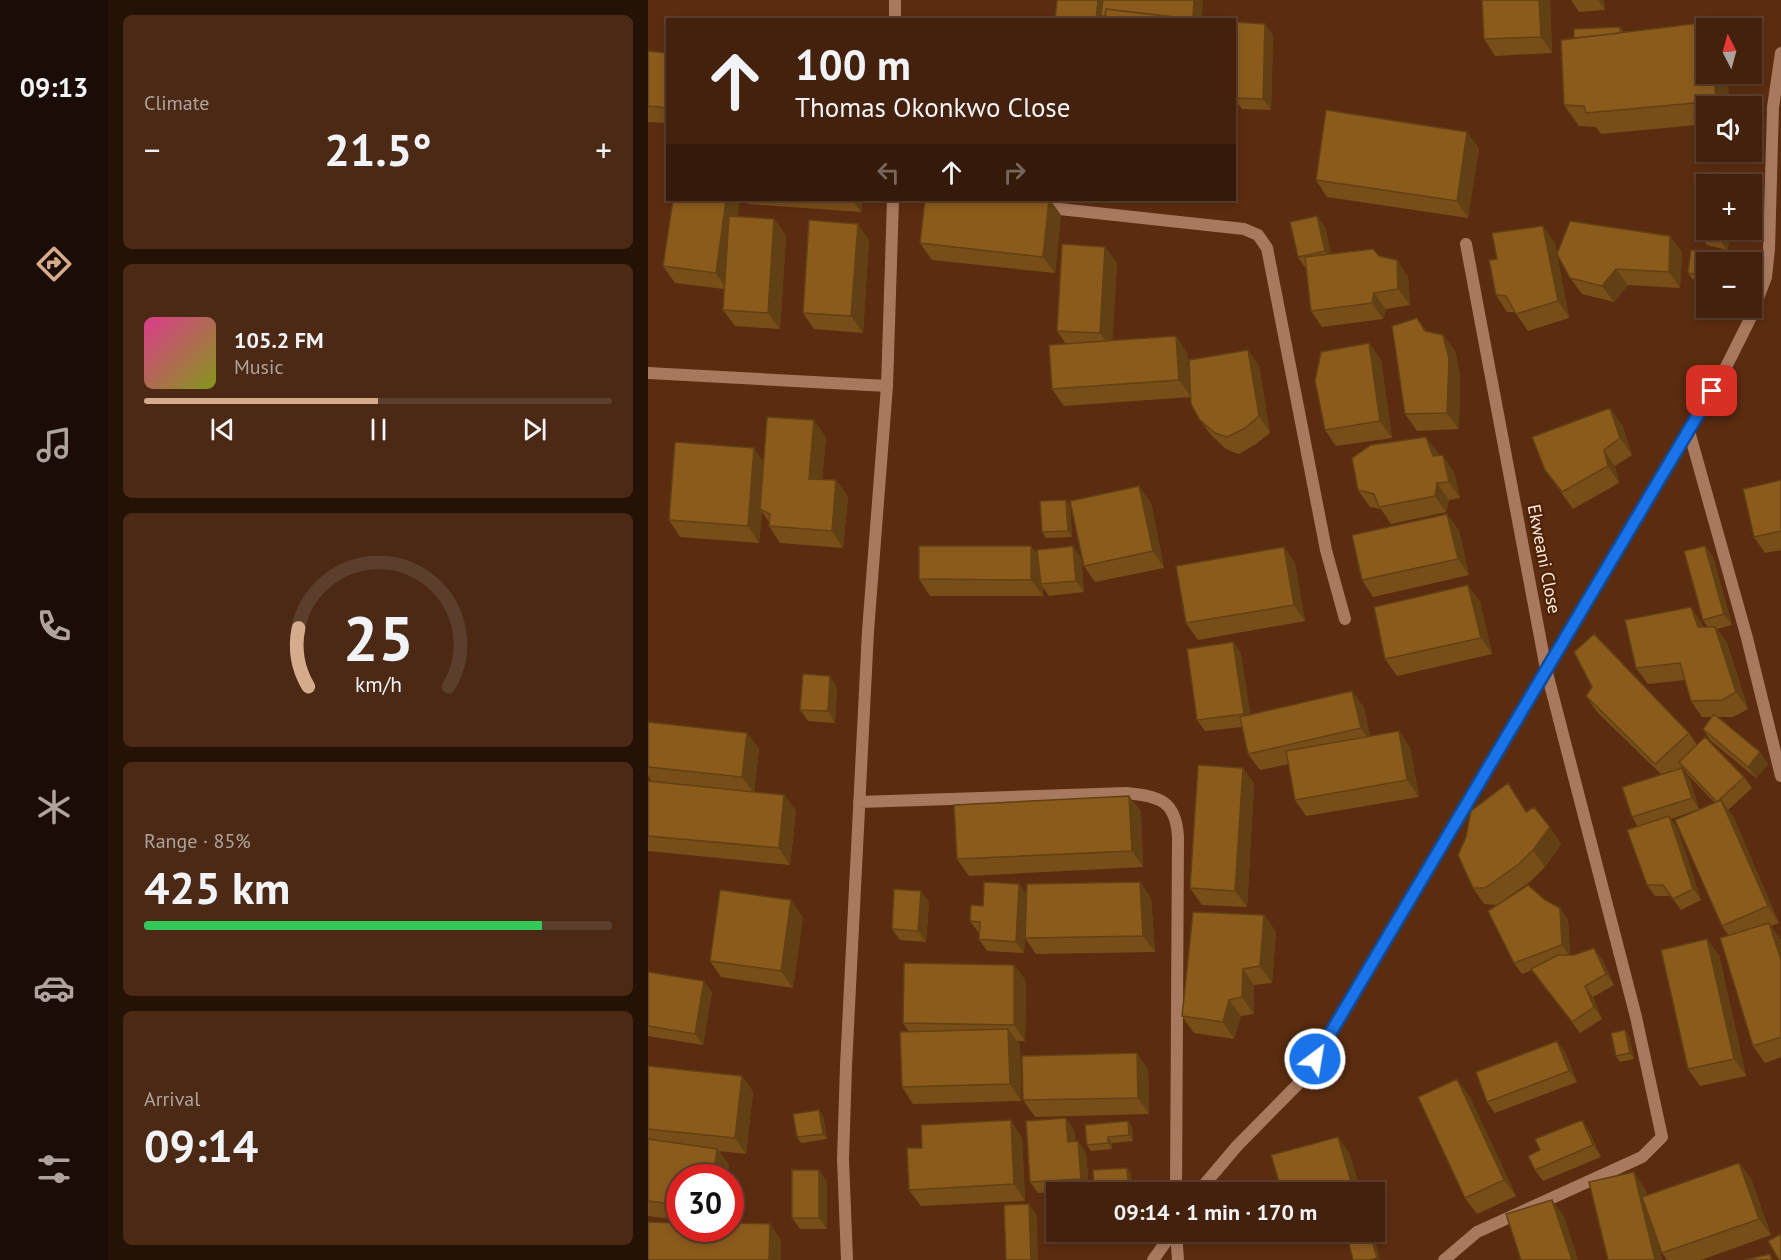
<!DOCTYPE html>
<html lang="en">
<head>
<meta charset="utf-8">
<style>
	:root { --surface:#44210c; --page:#4b2915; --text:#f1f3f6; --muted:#afa39d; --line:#5c3e2d; --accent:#d6ab8b }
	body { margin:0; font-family:"PT Sans",sans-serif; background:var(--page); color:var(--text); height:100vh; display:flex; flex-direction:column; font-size:22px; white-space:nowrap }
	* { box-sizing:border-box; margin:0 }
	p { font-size:20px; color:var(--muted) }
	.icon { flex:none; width:33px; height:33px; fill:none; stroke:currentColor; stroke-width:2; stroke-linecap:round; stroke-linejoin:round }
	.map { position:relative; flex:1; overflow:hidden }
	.details { display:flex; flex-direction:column; gap:15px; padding:15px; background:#251207; width:540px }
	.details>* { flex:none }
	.hud { position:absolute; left:18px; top:18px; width:570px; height:183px; border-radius:0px; box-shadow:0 3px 9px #0003,0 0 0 2px var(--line); background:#44210c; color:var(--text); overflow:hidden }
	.needle { width:39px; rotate:354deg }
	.fabs { position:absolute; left:1048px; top:18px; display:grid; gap:12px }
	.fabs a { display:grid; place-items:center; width:66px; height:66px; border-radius:0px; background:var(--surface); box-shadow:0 3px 9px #0003,0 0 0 2px var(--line); font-size:30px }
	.speed { position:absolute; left:18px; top:1164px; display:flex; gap:12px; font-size:30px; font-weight:700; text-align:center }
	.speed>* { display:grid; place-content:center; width:78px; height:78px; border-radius:50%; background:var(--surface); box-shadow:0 3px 9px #0003,0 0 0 2px var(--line); line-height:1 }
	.speed .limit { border:9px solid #d22; background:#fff; color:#111 }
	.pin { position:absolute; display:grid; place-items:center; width:51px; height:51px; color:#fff; margin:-26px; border-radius:12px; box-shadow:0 3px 9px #0006 }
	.me { position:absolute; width:66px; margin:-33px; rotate:31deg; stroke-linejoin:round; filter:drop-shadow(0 0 4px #0008) }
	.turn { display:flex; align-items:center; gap:21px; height:126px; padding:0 30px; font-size:27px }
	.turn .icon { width:78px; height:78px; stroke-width:2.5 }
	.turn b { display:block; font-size:42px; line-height:51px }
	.lanes { display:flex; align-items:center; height:57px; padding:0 30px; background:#0003; justify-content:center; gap:30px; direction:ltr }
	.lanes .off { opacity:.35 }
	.big { font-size:45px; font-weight:700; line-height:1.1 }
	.details .tile { flex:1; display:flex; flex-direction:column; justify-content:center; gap:9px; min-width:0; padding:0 21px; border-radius:9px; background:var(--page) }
	.details .dial { align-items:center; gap:0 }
	.dial svg { height:156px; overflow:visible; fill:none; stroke:var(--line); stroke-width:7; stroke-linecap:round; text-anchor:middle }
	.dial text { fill:var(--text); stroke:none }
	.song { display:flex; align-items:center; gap:18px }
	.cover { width:72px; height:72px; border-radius:9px; background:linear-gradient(135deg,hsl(330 70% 55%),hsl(70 70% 35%)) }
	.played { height:6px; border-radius:3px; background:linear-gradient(90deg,var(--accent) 50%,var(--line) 50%) }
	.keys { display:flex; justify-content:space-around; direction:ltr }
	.heat { display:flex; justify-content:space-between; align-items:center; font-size:33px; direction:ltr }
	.charge { height:9px; border-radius:4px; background:linear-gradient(90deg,#34c759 85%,var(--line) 0) }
	.trip { position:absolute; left:398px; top:1182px; width:339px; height:60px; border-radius:0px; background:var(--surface); box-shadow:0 3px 9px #0003,0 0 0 2px var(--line); font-weight:700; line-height:60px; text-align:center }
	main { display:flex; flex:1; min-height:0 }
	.tabs { display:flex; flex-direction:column; width:108px; justify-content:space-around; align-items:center; background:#1b0d05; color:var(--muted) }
	.tabs .icon { width:42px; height:42px }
	.tabs .on { color:var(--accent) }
	.tabs b { font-size:27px; color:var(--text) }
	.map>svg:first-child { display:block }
</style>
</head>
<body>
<main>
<nav class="tabs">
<b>09:13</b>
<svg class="icon on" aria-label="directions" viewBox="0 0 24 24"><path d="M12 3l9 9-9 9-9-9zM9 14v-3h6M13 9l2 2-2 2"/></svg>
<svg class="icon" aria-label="music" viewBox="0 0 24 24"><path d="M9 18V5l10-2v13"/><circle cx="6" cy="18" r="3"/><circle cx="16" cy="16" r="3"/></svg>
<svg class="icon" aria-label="phone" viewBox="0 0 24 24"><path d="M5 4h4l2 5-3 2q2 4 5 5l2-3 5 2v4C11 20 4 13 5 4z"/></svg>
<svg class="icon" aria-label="climate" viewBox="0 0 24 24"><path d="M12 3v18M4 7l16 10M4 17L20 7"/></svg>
<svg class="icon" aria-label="car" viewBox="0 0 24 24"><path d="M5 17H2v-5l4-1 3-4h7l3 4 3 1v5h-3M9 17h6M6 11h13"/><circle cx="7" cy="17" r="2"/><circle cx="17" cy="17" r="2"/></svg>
<svg class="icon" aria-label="filters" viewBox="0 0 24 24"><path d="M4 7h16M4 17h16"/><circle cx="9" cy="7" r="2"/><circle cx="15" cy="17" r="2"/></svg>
</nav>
<section class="details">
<div class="tile"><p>Climate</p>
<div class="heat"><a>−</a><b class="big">21.5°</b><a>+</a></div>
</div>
<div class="tile">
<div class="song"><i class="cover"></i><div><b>105.2 FM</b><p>Music</p></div></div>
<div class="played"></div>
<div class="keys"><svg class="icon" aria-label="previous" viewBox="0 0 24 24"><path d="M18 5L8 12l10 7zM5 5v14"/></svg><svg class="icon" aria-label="pause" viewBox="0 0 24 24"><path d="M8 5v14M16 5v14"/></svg><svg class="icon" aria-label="next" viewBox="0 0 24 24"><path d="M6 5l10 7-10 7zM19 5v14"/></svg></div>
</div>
<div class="tile dial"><svg viewBox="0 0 100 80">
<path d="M14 69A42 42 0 1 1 86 69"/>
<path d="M14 69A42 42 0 0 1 9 39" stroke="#d6ab8b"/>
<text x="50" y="56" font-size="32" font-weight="700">25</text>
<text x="50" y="72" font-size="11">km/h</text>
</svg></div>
<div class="tile"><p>Range · 85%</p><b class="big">425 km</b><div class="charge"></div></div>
<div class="tile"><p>Arrival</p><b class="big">09:14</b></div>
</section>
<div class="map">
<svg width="1133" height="1260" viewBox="0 0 1133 1260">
	<rect width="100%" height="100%" fill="#5b2c10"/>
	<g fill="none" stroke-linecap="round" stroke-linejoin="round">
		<path stroke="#a9795f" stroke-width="12" d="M247,20V0
			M393,207L596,229L610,235L619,248L678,550L697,619
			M0,373L239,386
			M1041,431L1099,638L1133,776
			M211,802L478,793C512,796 528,801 530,837L528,1192
			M550,1192L589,1146L655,1079L1076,371L1102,319L1118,277L1121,249L1125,107L1133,53
			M528,1232L530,1260
			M199,1260L195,1159L198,1066L220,631L239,386L245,200
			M505,1260L525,1232
			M796,1260L829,1232L994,1157L1014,1137L988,1017L898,669L818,244"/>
	</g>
	<path fill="#784e18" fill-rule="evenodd" d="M834,0H902L904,53L847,56L836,39Z
		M923,0H956L957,10L931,12Z
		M1061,22L1066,28H1059L1082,106H1059V124L953,134L948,127L931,126L916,105L926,38L972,27L975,32Z
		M625,35L623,110L594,109L586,99V77Z
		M0,51L20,53V123L0,122Z
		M831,148L820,218L679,197L668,180Z
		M97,200H214L213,212L100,204Z
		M402,200L413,215L407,273L284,260L272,243Z
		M90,217L126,219L138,236L132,329L87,326L75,310L76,289L27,283L15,266Z
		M677,227L683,254L731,256L749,260L760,277L762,305L738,309L735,319L674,327L663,311L658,269L650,257Z
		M1085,230L1079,250L1059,245L1051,233Z
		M221,240L215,333L166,329L155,313Z
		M907,243L909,253L1034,252L1032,288L980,285L966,302L934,294L922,278L909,254L921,318L880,331L867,312H859L848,295Z
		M457,247L469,263L464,341L528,336L539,353L543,397L416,406L404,389L418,344L409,331Z
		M1043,250L1077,254L1081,260V262H1059V281L1044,279L1040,273Z
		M769,318L778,331L795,335L807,351L812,376L811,429L769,431L757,414Z
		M721,343L733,360L744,438L688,446L677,430Z
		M600,350L611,366L622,433L608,444L591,454L578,449L564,436L552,420Z
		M962,408L974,425L984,455L967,466L971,483L925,509L897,470Z
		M178,437L174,479L188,480L200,497L195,548L132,543L121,526V522L114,512L111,543L32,537L21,520L116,462Z
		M790,453L791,455L806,472L812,498L801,500L798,512L743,524L733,509L722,507L710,490Z
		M1133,480V550L1117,553L1106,537Z
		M418,500L422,506L424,537L398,538L394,532Z
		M503,503L516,568L447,582L436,566Z
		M811,530L821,575L725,597L714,580Z
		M383,546L390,555L433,557L436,592L401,596L395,587V596H282L271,579Z
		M1057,546L1065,557L1084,625L1069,629L1079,643L1100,709L1085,717H1070L1112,752L1120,764L1108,778L1062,740L1055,729L1064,717H1054L1043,701L1037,680L1000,684L988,668L1043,607L1055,627H1060L1055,620Z
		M636,547L647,563L657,621L550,640L538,623Z
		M832,601L844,654L749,676L737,659Z
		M585,642L593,654L602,715L704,691L716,708L722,736L751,731L762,748L771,797L658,816L647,800L641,764L612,770L600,754L594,727L557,731L549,720Z
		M189,687L187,723L160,721L152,710Z
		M938,696L1041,733L1049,745L1096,777L1104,788L1080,810L1085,816L1131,923L1123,926L1133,940V1057L1117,1063L1105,1046L1081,936L1074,926L1051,809L1023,819L1029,828L1053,900L1033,910L1023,896H1007L999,885L990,827L984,817L1014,775L950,713ZM1034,767L1039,774L1067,803L1051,809L1042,780L1031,769Z
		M0,722L99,733L111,749L106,792L136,795L148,811L142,865L0,851V781L4,782L0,775Z
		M595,768L606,784L599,907L554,905L542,888Z
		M860,783L879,812L913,844L897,867L883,881L849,905L836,904L825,888Z
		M481,796L493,812L495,867L321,876L309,859Z
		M492,882L503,898L507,952L388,954L377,938V933L376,953L339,951L331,939V932H330L322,921L335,906L371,884L378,894Z
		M897,900L920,920L922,955L954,959L966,985L945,997L954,1019L932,1033L884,970L874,974L866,963Z
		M281,902L278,942L252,940L244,929Z
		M616,915L628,932L624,983L606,985V1014L593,1016L586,1039L546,1033L534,1016Z
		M155,917L145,988L73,977L62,961Z
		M1071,955L1098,1076L1052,1086L1040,1069Z
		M366,965L378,981L377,1041H369L372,1045L373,1101L265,1104L254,1087L261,1032L255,1023Z
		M0,972L64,992L55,1045L0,1036Z
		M977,1030L981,1036L986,1059L972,1062L968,1056Z
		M917,1052L929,1082L847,1113L839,1102Z
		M0,1066L94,1076L105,1092L98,1154L71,1151L81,1165L79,1178H32V1220L0,1216Z
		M500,1069L501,1114L387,1117L375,1100Z
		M821,1095L868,1196L829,1214L817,1198Z
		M175,1116L179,1139L153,1143L149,1137Z
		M934,1120L941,1131L953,1157L895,1181L887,1170L892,1150Z
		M480,1121L484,1127L485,1141L464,1143V1149L443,1151L439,1145Z
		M426,1129L427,1142L438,1153L441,1190L390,1193L382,1182Z
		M374,1137L377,1201L273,1206L261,1190Z
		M1091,1163L1103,1179L1123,1235L1053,1260H1019L1014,1253L1010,1243L1014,1260H960L997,1189L999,1195Z
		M179,1181V1229H152L144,1218Z
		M674,1232H688L676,1235Z"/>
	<path fill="#614014" d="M450,0H463L453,16L456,20H448Z
		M546,0H555L554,20H545Z
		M891,0H902L904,53L893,37Z
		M950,0H956L957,10Z
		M617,24L625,35L623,110L615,99Z
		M1066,74H1079L1082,106H1072L1068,101Z
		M819,132L831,148L820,218L809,201Z
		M1088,178L1093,184H1086Z
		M78,200H92L79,290L68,273Z
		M204,200H214L213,212Z
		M402,200L413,215L407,273L395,257Z
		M669,216L677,227L685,262L677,251Z
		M126,219L138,236L132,329L120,313Z
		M210,224L221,240L215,333L203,316Z
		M895,226L907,243L921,318L910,301Z
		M1074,230H1085L1079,250L1071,239Z
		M1022,236L1034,252L1032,288L1021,272Z
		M457,247L469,263L464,350L452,333Z
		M1077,254L1081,260V262H1076Z
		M749,260L760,277L762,305L750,289Z
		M968,269L980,285L966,302L954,286Z
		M726,293L738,309L735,319L724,303Z
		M795,335L807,351L812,376L811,429L799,413Z
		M528,336L539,353L543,397L531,380Z
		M721,343L733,360L744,438L732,421Z
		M600,350L611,366L622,433L611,416Z
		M962,408L974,425L984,455L972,438Z
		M166,420L178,437L173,495L161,479Z
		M778,437L790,453L796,472L785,456Z
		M106,448L117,464L112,509L114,512L111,543L100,526Z
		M956,450L967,466L971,483L960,466Z
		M795,455L806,472L812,498L801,482Z
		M188,480L200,497L195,548L184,531Z
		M789,483L801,500L798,512L787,496Z
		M491,486L503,503L516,568L505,551Z
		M418,500L422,506L424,537L420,531Z
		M799,514L811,530L821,575L810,559Z
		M383,546L395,563L393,584L395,587V596L383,580Z
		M425,546L433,557L436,592L428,581Z
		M1057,546L1065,557L1084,625L1076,614Z
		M636,547L647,563L657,621L646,605Z
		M820,585L832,601L844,654L833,638Z
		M1043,607L1054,624L1062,644L1050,627Z
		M1067,627L1079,643L1100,709L1088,692Z
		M585,642L593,654L604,725L596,714Z
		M182,676L189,687L187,723L180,711Z
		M704,691L716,708L724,744L713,728Z
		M751,731L762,748L771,797L759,780Z
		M99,733L111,749L106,793L94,777Z
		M1112,752L1120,764L1108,778L1100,767Z
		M595,768L606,784L599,907L587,891Z
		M1034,768L1042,780L1051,809L1044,798Z
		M136,795L148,811L142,865L131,848Z
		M481,796L493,812L495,867L484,851Z
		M1073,800L1085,816L1131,923L1120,906Z
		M1021,816L1029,828L1053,900L1045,889Z
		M902,827L913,844L897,867L885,850Z
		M492,882L503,898L507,952L495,936Z
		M371,884L379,895L376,953L368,942Z
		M273,891L281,902L278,942L270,931Z
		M143,900L155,917L145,988L133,971Z
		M912,908L920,920L922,957L914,945Z
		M616,915L628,932L624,983L612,966Z
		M1121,923L1133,940V960Z
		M1059,939L1071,955L1098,1076L1086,1059Z
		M946,948L954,959L966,985L958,974Z
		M366,965L378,981L377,1041L366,1025Z
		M595,969L606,985V1014L594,997Z
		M56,981L64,992L55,1045L47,1034Z
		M937,986L945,997L954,1019L946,1007Z
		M581,1000L593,1016L586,1039L575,1022Z
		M360,1029L372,1045L373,1101L362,1084Z
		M977,1030L981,1036L986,1059L982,1053Z
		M909,1041L917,1052L929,1082L921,1071Z
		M489,1053L500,1069L501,1114L490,1098Z
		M94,1076L105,1092L98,1154L87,1138Z
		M809,1079L821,1095L868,1196L856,1180Z
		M171,1110L175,1116L179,1139L175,1134Z
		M418,1118L426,1129L427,1153L420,1142Z
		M363,1120L374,1137L377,1201L366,1184Z
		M934,1120L941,1131L953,1157L945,1145Z
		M480,1121L484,1127L485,1141L481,1135Z
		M460,1137L464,1143V1149L460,1143Z
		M690,1137L702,1154L713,1192H706Z
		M430,1141L438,1153L441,1190L433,1179Z
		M69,1149L81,1165L79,1178H65Z
		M1091,1163L1103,1179L1123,1235L1111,1219Z
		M479,1168L483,1174L485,1192H482L481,1191Z
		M171,1170L179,1181V1229L171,1218Z
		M986,1172L997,1189L1014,1260H1007Z
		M904,1200L916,1216L930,1260H924Z
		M381,1204L389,1215L390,1260H383Z
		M122,1224L133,1240V1260H121Z
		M722,1232L726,1236L732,1260H730L729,1258Z"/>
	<path fill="#8b5b1c" stroke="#614014" stroke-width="1.5" d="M409,0H450L448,20H407Z
		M455,0H546L545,19L458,9L457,16H453Z
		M834,0H891L893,37L836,39Z
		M458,9L549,20H457Z
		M588,22L617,24L615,99L586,98Z
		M1061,22L1062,28H1059V74H1066L1068,101L938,113L936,106L916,105L913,40Z
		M972,27V33L926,38V29Z
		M0,51L20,53V108L0,106Z
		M678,110L819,132L809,201L668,180Z
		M1069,172L1088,178L1086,184H1065Z
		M25,200H78L68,273L15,266Z
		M277,200H401L395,257L272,243Z
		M1059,206V230H1074L1071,239L1051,233Z
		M81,216L126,219L120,313L75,310Z
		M669,216L677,251L650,257L642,222Z
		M161,220L210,224L203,316L155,313Z
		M922,221L1022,236L1021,272L968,269L954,286L922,278L909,254Z
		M895,226L910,301L868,314L858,296L848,295L841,260L849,259L844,233Z
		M414,244L457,247L452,333L409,331Z
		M725,249L731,256L749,260L750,289L726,293L724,303L663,311L657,257Z
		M1043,250L1077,254L1076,262H1059V276L1040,273Z
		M769,318L777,331L795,335L801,359L799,413L757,414L744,326Z
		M528,336L531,380L404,389L401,345Z
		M721,343L732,421L677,430L667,381L673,352Z
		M600,350L611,416L597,428L579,437L567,433L552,420L543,404L541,360Z
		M962,408L972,438L956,450L960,466L914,492L897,470L884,437Z
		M119,417L166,420L161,479L188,480L184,531L121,526L122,514L112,509Z
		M778,437L785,456L795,455L801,482L789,483L787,496L731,507L726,494L710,490L704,458L723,445Z
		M27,442L106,448L100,526L21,520Z
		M1133,480V531L1106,537L1095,489Z
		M491,486L505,551L436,566L422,501Z
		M418,500L420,531L394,532L392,501Z
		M799,514L810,559L714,580L704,535Z
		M271,546H383V580L271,579Z
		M425,546L428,581L393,584L389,550Z
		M1057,546L1076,614L1055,620L1036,551Z
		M636,547L646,605L538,623L528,566Z
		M820,585L833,638L737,659L726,607Z
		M1043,607L1050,627H1067L1088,692L1074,700L1043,701L1032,663L988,668L977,620Z
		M946,634L1041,733L1007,764L938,696L944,687L926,652Z
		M585,642L596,714L549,720L539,649Z
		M155,674L182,676L180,711L152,710Z
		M704,691L713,728L600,754L592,717Z
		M1066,714L1112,752L1100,767L1055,729Z
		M0,722L99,733L94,777L0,767Z
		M751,731L759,780L647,800L638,751Z
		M1057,737L1096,777L1069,802L1031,762Z
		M550,765L595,768L587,891L542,888Z
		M1034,768L1044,798L984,817L974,787Z
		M0,781L136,795L131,848L0,836Z
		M860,783L878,812L886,807L902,827L885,850L871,864L837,888H825L810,855L818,837L823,811Z
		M481,796L484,851L309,859L306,805Z
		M1073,800L1120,906L1074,926L1027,820Z
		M1021,816L1045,889L1025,899L1015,885H999L979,830Z
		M336,882L371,884L368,942L331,939L332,922L322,921L323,905L335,906Z
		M492,882L495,936L377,938L379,884Z
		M880,885L897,900L912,908L914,945L866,963L840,911Z
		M246,889L273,891L270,931L244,929Z
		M72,890L143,900L133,971L62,961Z
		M545,912L616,915L612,966L595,969L594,997L581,1000L575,1022L534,1016Z
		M1121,923L1133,960V1037L1105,1046L1072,938Z
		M1059,939L1086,1059L1040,1069L1013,950Z
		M946,948L958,974L937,986L946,1007L924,1022L883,969L910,955H926Z
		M256,963L366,965V1025L255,1023Z
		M0,972L56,981L47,1034L0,1026Z
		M360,1029L362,1084L254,1087L252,1032Z
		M977,1030L982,1053L968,1056L963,1033Z
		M909,1041L921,1071L839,1102L828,1072Z
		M489,1053L490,1098L375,1100L374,1056Z
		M0,1066L94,1076L87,1138L0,1129Z
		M809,1079L856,1180L817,1198L770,1097Z
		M171,1110L175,1134L149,1137L145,1114Z
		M418,1118L420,1142L430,1141L433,1179L382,1182L378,1121Z
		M363,1120L366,1184L261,1190L259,1148H274L273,1125Z
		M934,1120L945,1145L887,1170L880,1156L892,1150L887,1139Z
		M480,1121L481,1135L460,1137V1143L439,1145L437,1125Z
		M690,1137L706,1192H634L623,1155Z
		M0,1139L69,1149L65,1178H32V1205L0,1201Z
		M1091,1163L1111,1219L1014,1253L994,1197Z
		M479,1168L481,1191L446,1192L445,1170Z
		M144,1170H171V1218H144Z
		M986,1172L1007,1260H960L941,1182Z
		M904,1200L924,1260H873L858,1214Z
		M381,1204L383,1260H358L356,1205Z
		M0,1222L32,1223V1228H82V1223L122,1224L121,1260H0Z
		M718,1232H722L729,1258L722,1260H705L699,1236Z
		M1133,1234V1260H1131L1120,1241Z
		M1122,1254L1124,1260H1096Z"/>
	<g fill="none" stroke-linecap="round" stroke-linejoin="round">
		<defs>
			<path id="route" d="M667,1059L1064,391"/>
		</defs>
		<use href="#route" stroke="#114b97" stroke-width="15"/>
		<use href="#route" stroke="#1a73e8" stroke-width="10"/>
	</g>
	<g text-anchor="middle" stroke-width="4.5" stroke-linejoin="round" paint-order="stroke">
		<g font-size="18" fill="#fbece4" stroke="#4f2204">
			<text transform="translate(896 559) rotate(79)" y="6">Ekweani Close</text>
		</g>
	</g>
</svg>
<div class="fabs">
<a><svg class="needle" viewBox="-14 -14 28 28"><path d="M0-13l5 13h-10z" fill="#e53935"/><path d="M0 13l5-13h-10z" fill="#afa39d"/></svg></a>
<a><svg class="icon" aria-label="sound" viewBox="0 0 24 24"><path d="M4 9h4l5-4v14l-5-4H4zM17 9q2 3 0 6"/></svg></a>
<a>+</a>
<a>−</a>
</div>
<div class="speed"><div class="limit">30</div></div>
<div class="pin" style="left:1064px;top:391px;background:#d93025"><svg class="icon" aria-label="arrive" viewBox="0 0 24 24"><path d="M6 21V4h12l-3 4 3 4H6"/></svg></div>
<svg class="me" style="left:667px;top:1059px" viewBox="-20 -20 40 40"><circle r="17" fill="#1a73e8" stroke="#fff" stroke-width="3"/><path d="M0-11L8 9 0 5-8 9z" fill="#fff"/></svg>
<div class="trip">09:14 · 1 min · 170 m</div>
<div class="hud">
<div class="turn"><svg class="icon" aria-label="ahead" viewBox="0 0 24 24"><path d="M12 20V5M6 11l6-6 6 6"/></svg><div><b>100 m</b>Thomas Okonkwo Close</div></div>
<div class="lanes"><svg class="icon off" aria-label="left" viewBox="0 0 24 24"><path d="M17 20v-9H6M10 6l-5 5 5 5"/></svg><svg class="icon" aria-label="ahead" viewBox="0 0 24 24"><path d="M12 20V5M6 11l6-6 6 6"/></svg><svg class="icon off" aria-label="right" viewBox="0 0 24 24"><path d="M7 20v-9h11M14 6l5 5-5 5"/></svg></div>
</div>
</div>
</main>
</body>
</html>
